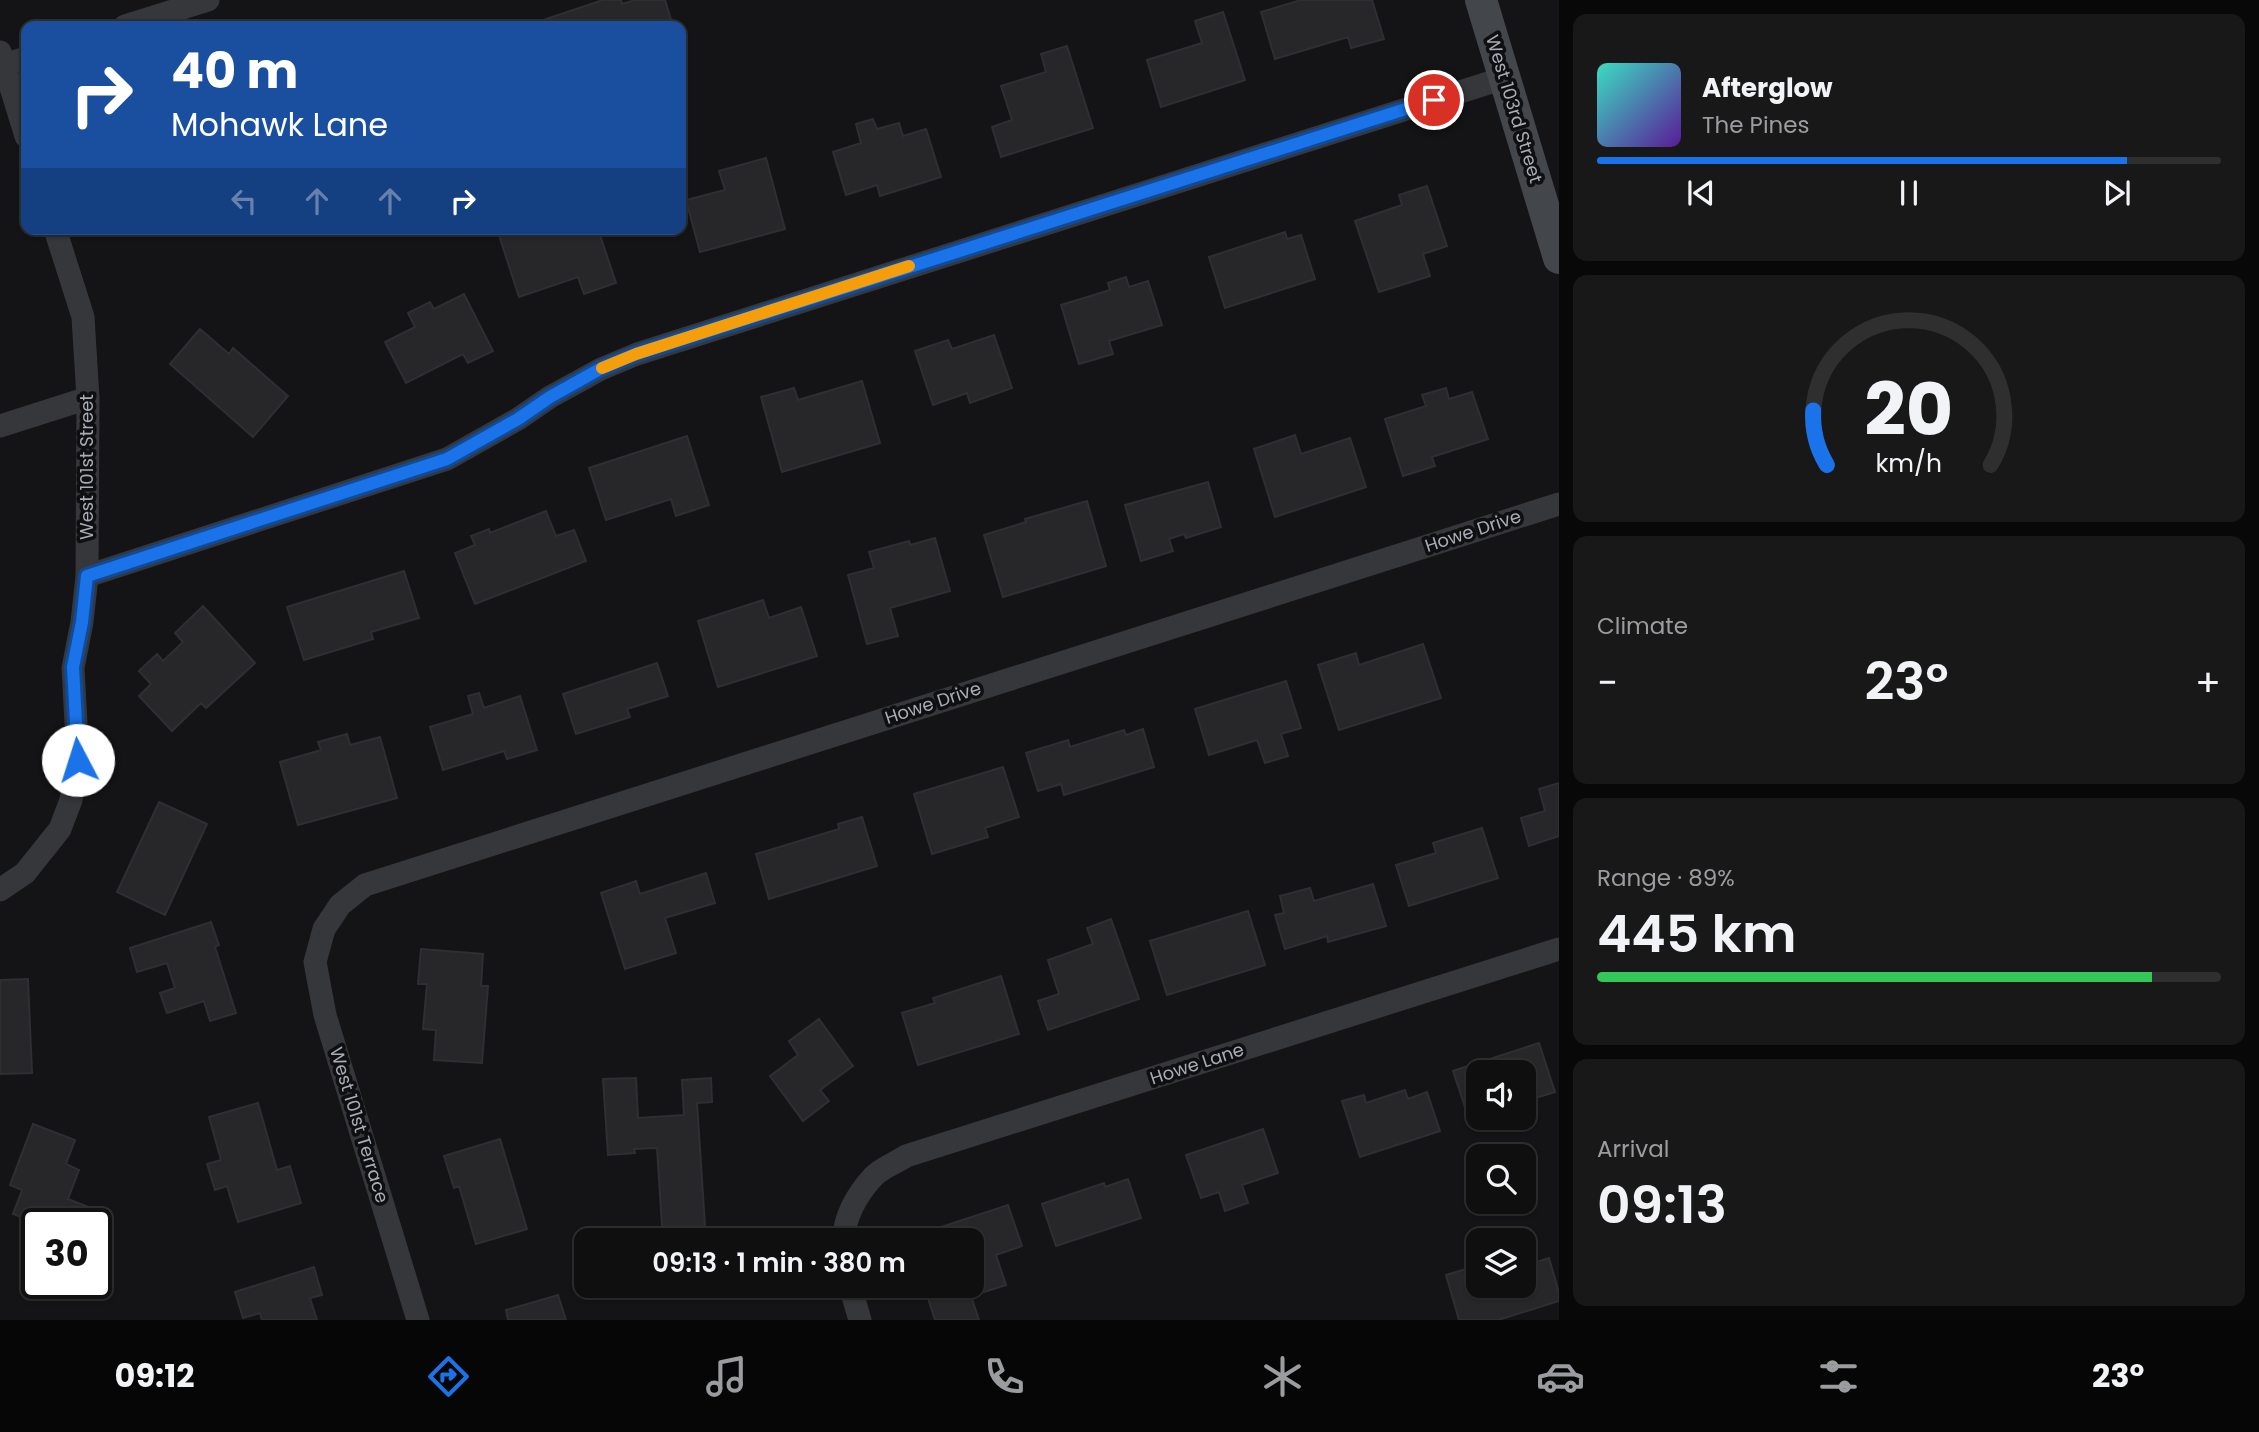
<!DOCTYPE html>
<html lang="en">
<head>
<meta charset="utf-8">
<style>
	:root { --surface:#0f0f10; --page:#181819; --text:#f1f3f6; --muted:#9b9c9f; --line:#2f2f30; --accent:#1a73e8 }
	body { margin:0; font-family:Poppins,sans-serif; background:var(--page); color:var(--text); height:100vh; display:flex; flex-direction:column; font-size:26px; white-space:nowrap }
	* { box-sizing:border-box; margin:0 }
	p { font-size:23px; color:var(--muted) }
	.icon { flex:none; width:38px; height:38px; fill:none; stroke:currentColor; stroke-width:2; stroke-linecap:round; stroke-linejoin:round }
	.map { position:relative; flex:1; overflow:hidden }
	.sheet { display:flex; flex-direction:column; gap:14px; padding:14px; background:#080809; width:700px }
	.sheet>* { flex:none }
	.top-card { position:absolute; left:21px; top:21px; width:665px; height:214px; border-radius:14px; box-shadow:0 2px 5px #0004,0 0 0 2px var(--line); background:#1a4fa0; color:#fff; overflow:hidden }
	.controls { position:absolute; left:1466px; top:1060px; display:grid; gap:14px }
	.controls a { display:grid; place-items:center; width:70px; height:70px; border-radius:14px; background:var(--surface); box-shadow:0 2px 5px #0004,0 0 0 2px var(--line); font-size:35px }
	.speed { position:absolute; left:21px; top:1208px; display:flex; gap:14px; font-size:35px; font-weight:700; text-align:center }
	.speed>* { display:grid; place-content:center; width:91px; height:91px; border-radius:50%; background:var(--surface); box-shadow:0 2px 5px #0004,0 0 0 2px var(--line); line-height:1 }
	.speed .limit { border:4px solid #111; border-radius:10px; background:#fff; color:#111 }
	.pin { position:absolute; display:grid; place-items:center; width:60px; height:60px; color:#fff; margin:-30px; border:4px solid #fff; border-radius:50%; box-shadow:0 2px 7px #0007 }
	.me { position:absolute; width:77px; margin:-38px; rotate:355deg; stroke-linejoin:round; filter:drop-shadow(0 0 5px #0008) }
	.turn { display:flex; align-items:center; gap:24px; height:147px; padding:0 35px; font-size:32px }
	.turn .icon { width:91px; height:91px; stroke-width:2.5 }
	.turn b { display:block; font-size:49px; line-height:60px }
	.lanes { display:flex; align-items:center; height:66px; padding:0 35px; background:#0003; justify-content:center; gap:35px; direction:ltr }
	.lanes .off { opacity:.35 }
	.big { font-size:52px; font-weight:600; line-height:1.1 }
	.sheet .tile { flex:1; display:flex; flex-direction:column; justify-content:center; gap:10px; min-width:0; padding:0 24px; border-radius:14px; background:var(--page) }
	.sheet .dial { align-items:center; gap:0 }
	.dial svg { height:182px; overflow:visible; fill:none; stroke:var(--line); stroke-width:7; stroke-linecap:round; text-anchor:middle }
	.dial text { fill:var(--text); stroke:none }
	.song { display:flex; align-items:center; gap:21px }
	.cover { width:84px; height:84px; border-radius:10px; background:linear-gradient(135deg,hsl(170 70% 55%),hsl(270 70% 35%)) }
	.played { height:7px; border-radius:4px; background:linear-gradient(90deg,var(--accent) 85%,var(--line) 85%) }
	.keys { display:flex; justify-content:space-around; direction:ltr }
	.heat { display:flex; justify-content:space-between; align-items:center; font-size:38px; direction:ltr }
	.charge { height:10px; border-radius:5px; background:linear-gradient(90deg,#34c759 89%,var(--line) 0) }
	.trip { position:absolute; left:574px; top:1228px; width:410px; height:70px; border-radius:14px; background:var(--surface); box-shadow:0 2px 5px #0004,0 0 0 2px var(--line); font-weight:600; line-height:70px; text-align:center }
	.tab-bar { display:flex; height:112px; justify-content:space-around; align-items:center; background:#060606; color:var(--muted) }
	.tab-bar .icon { width:49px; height:49px }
	.tab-bar .active { color:var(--accent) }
	.tab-bar b { font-size:32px; color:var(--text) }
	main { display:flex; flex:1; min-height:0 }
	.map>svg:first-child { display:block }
</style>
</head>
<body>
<main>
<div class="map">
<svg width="1559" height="1320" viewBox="0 0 1559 1320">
	<rect width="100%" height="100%" fill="#141416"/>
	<path fill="#27272a" stroke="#2e2f32" stroke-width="2" d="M603,0H621L622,4L635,0H665L673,26H532L531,24Z
		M1301,0H1372L1384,39L1351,48L1348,37L1275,59L1261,12Z
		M1223,12L1245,80L1161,107L1147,60L1202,43L1195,21Z
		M1067,46L1093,128L1001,157L992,127L1012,120L1001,86L1046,72L1041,54Z
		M873,119L877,129L899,123L903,136L926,129L941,177L880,196L877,185L846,195L833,152L861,143L856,124Z
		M766,158L785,229L700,252L686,200L725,190L719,171Z
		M1427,186L1447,246L1423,254L1430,276L1379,292L1355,221L1402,205L1399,195Z
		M497,229H577L579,235L598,229L616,283L584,294L578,277L519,297Z
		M1285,232L1287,239L1301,235L1315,279L1225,308L1209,257Z
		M1126,277L1129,287L1148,281L1162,325L1109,341L1113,354L1079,364L1061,305L1110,290L1108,283Z
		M464,294L493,351L468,363L463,354L406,383L385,342L415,327L408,313L430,302L434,309Z
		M200,329L229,354L233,348L288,396L253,437L170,364Z
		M994,335L1012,388L970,403L967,393L933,405L915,351L948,340L952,349Z
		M862,381L880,443L782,472L761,397L794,388L798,400Z
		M1446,388L1449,399L1472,392L1488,439L1432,457L1435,466L1403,476L1385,419L1426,406L1422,395Z
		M1295,435L1301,454L1350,438L1366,487L1275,517L1254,449Z
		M687,436L709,505L676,516L671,499L606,520L589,468Z
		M1208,482L1221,527L1186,538L1184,534L1169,539L1173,551L1141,561L1125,505Z
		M1087,501L1106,566L1003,597L984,535L1026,522L1025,519Z
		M546,511L556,536L574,530L586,561L475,604L455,553L475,545L471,536L489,529L490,533Z
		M935,538L950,591L890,608L898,636L867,644L848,575L874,568L869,552L909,541L910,545Z
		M404,571L419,618L371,632L373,639L304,660L287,607Z
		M763,600L769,618L801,607L817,656L718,687L698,621Z
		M203,606L255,663L206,708L201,703L172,731L139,696L151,684L139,671L157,654L163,661L183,642L175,633Z
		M1423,644L1441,698L1339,730L1318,665L1356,653L1359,665Z
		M657,663L668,696L627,709L630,717L576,734L563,694Z
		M1286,681L1301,728L1281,734L1288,756L1265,763L1257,740L1209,755L1195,709Z
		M479,693L484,708L520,696L537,750L507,759L504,751L443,770L430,727L473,714L468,696Z
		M1143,729L1154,767L1064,795L1061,784L1038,791L1026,753L1068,740L1070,747L1124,730L1126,735Z
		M347,734L350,745L380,737L397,798L298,825L280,762L321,750L318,742Z
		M1003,767L1019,817L985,828L988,837L932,854L914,794Z
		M1559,783V836L1529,846L1521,818L1545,811L1539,789Z
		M159,802L207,824L165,915L117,892Z
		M862,817L877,866L769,899L756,854L839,829L838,824Z
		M1482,828L1498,878L1409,906L1396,865L1436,853L1433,843Z
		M706,873L715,903L665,918L676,953L625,969L601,893L636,881L640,894Z
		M1373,884L1386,926L1328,942L1327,936L1285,949L1275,915L1284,913L1280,896L1310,888L1314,901Z
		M1248,911L1265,965L1167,995L1150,941Z
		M1111,919L1139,999L1048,1030L1038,1001L1059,994L1048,960L1093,944L1087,928Z
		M211,922L219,945L215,947L236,1013L210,1021L204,1001L167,1013L160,993L175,988L167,963L137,972L130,948Z
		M421,949L483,954L481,986H488L482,1063L434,1060L436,1030L423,1029L427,984H418Z
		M1001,976L1019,1034L918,1065L902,1013L935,1003L933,998Z
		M28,979L32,1073L0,1074V980Z
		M819,1019L853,1066L820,1090L829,1101L803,1121L770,1076L798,1055L789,1041Z
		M1539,1043L1555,1092L1532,1099L1537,1114L1508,1124L1507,1118H1524V1073H1479V1109L1467,1113L1453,1071Z
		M636,1078L638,1118L684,1115L682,1080L711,1078L712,1102L697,1103L706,1241H663L657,1148L634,1149L635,1153L608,1155L603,1079Z
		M1405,1090L1408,1099L1427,1092L1440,1131L1360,1157L1342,1101L1364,1095L1366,1103Z
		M258,1103L277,1170L290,1166L301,1203L238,1222L227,1186L215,1190L207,1164L221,1160L209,1117Z
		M33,1124L75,1140L66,1164L79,1170L68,1199L91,1208L85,1223H37L13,1214L22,1190L10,1185Z
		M1263,1129L1278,1173L1242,1185L1248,1203L1225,1211L1219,1192L1201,1198L1186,1155Z
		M500,1139L527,1229L476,1244L459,1186L454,1188L444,1156Z
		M1128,1179L1141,1218L1056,1246L1042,1204L1104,1183L1105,1187Z
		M1008,1205L1022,1246L996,1255L1006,1285L971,1296L979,1320H935L924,1286H971V1241H909L908,1238Z
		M1549,1258L1559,1293V1301L1498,1320H1459L1446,1275L1479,1265V1286H1524V1266Z
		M314,1267L322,1295L310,1298L317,1320H262L260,1313L243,1318L235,1292Z
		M558,1295L566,1320H508L506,1310Z"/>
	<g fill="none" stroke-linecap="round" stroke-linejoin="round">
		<path stroke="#35373b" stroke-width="23" d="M125,26L208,0
			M0,52L26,136
			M4,65L26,58
			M0,426L88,398
			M87,576L447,459L518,419L550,397L601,369L637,354L1504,78
			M0,890L25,873L60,829L71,800L78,760L73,668L82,622L87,576L88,398L83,317L55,229
			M844,1241C843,1218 858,1193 873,1177C881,1168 896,1163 906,1156L1559,949
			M850,1286L860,1320
			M418,1320L325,1015L315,962L324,929L340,905L365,885L1559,504"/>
		<path stroke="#43464b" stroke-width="32" d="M1481,0L1559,258"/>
	</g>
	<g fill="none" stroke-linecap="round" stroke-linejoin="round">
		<defs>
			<path id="route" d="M78,760L73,667L82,622L87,576L447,459L518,419L550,397L600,369L636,354L1434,100"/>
		</defs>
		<use href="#route" stroke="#114b97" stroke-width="18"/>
		<use href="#route" stroke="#1a73e8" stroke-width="12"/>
		<path stroke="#f59e0b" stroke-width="12" d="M602,368L636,354L909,266"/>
	</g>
	<g text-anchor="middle" stroke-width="7" stroke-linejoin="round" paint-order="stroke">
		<g font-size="18" fill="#a7acb6" stroke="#0f0f11">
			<text transform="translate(1514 109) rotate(73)" y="6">West 103rd Street</text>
			<text transform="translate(87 467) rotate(-90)" y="6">West 101st Street</text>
			<text transform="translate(1473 531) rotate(-18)" y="6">Howe Drive</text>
			<text transform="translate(933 703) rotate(-18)" y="6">Howe Drive</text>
			<text transform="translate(1197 1064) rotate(-18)" y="6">Howe Lane</text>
			<text transform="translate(359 1125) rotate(73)" y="6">West 101st Terrace</text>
		</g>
	</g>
</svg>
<div class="controls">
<a><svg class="icon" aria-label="sound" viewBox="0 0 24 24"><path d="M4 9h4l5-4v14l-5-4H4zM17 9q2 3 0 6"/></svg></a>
<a><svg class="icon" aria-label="search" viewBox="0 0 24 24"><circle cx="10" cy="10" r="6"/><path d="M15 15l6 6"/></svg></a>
<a><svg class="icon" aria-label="layers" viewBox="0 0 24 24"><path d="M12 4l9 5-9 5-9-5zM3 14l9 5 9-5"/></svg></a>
</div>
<div class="speed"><div class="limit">30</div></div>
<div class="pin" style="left:1434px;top:100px;background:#d93025"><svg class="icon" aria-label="arrive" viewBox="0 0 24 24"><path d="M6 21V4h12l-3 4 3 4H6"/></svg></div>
<svg class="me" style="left:78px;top:760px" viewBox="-20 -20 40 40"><circle r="19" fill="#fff"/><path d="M0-13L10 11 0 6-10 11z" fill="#1a73e8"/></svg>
<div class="trip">09:13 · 1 min · 380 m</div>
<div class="top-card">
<div class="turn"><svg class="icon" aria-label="right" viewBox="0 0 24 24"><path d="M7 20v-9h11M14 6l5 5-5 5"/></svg><div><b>40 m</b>Mohawk Lane</div></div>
<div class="lanes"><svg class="icon off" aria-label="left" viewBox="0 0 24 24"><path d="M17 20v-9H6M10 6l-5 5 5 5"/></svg><svg class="icon off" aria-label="ahead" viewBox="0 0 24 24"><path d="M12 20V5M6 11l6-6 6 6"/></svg><svg class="icon off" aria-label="ahead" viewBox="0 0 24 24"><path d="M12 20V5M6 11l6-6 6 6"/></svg><svg class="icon" aria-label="right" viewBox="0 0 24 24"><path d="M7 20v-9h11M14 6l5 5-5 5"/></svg></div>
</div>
</div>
<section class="sheet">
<div class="tile">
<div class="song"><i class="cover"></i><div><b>Afterglow</b><p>The Pines</p></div></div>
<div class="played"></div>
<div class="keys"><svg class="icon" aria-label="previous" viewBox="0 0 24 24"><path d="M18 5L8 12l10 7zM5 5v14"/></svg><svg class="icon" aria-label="pause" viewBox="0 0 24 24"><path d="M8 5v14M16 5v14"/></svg><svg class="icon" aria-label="next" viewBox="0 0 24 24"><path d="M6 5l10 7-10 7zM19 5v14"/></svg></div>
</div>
<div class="tile dial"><svg viewBox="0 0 100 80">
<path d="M14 69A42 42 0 1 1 86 69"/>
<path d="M14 69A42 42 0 0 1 8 45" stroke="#1a73e8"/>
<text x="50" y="56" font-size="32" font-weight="700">20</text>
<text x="50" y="72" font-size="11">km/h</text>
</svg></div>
<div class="tile"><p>Climate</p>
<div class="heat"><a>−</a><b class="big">23°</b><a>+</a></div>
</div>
<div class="tile"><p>Range · 89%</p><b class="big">445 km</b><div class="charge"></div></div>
<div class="tile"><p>Arrival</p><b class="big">09:13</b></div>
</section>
</main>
<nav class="tab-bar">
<b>09:12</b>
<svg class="icon active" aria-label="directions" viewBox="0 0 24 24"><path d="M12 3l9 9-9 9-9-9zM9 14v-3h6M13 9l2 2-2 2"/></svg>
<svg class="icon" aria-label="music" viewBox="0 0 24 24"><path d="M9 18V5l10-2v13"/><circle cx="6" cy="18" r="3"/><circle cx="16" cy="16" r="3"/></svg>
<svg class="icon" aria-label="phone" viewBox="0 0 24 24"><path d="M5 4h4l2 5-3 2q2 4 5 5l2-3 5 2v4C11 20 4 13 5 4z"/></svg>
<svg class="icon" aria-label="climate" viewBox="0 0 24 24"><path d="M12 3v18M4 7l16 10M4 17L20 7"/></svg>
<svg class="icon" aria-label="car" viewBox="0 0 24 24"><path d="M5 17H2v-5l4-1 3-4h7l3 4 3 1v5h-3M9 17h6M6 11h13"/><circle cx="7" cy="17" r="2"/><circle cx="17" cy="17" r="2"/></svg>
<svg class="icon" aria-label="filters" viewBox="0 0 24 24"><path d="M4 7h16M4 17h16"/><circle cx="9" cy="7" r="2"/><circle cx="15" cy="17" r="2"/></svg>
<b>23°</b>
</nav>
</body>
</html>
